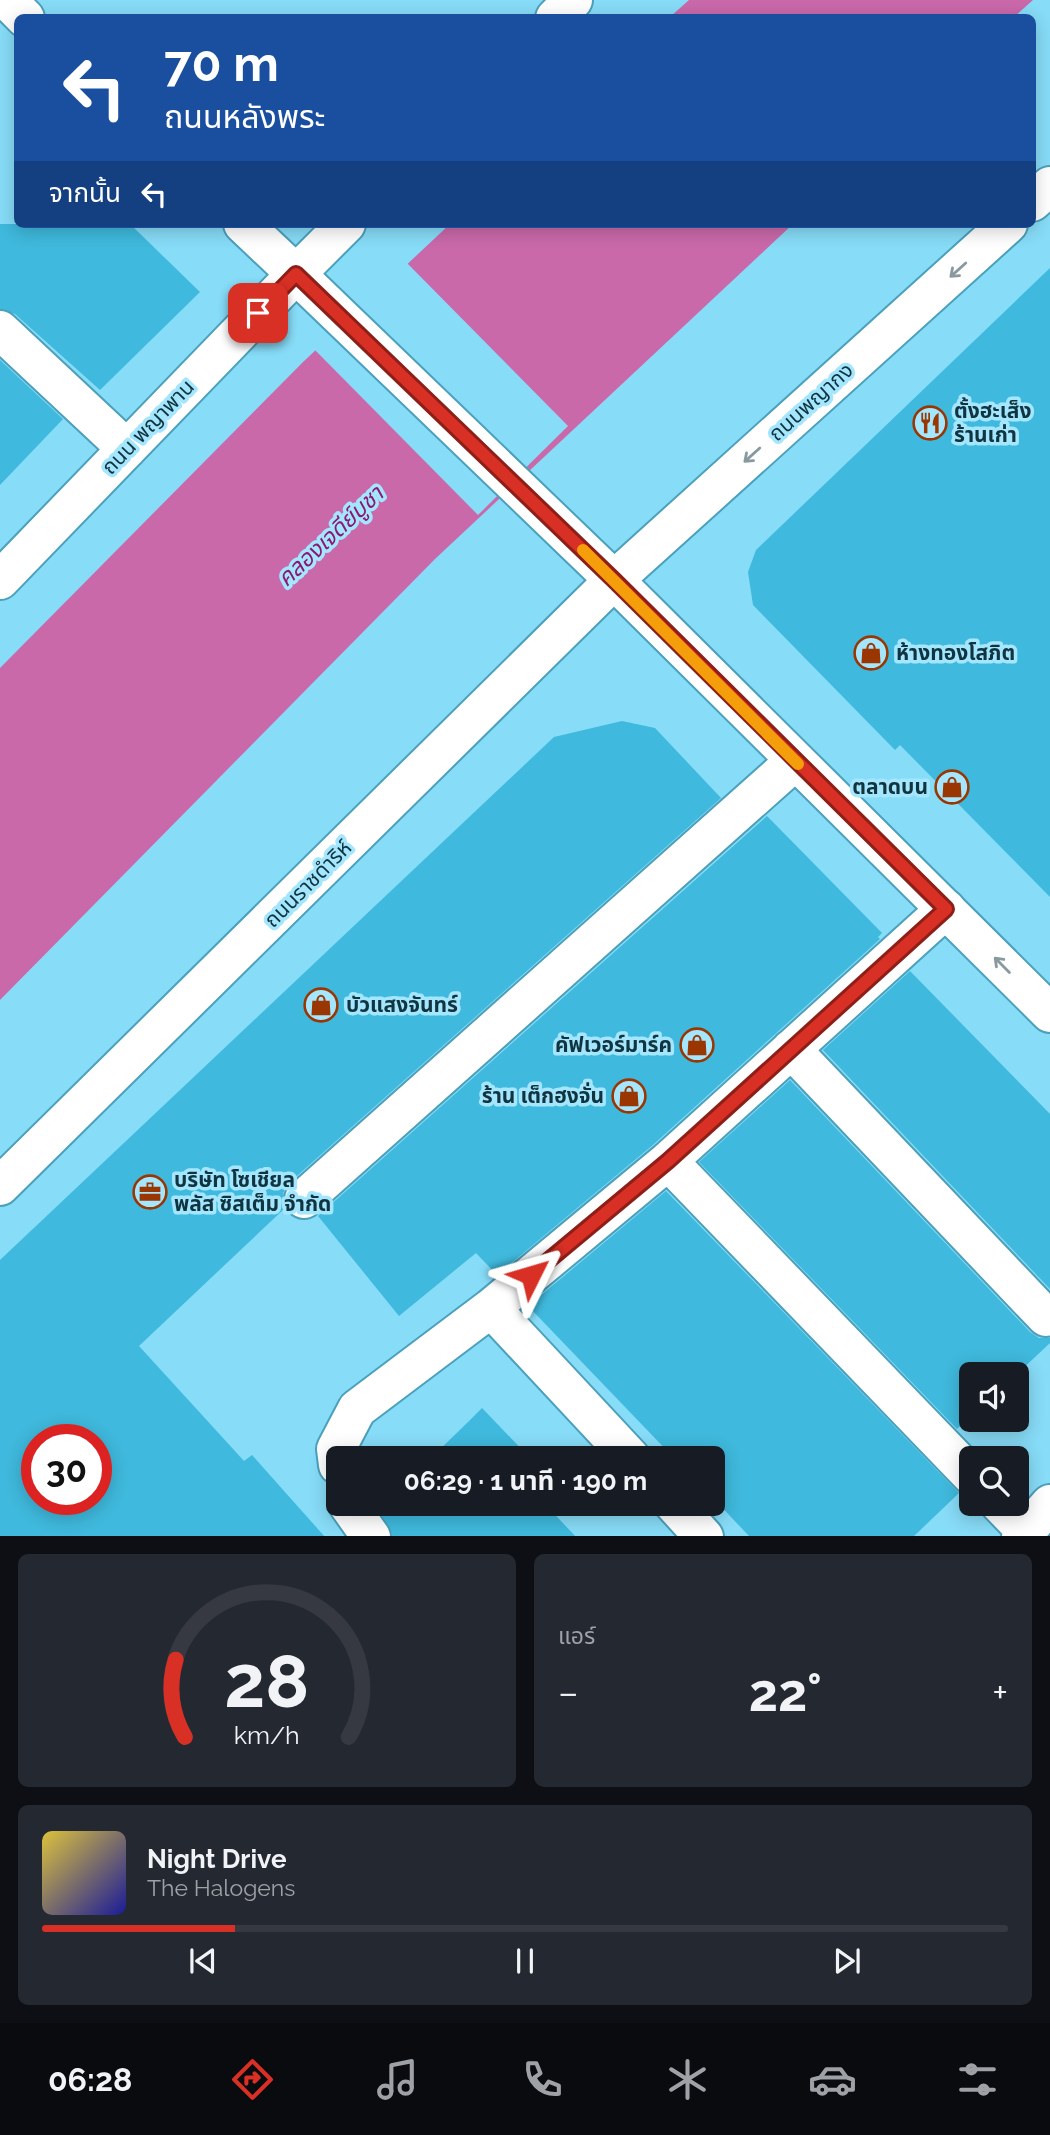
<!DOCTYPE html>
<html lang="th">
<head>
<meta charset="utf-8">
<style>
	:root { --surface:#171b24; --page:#242831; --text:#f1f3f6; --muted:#9ea1a6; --line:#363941; --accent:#d93025 }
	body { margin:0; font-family:Raleway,"Noto Sans Thai",sans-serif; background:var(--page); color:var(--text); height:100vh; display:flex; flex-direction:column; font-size:26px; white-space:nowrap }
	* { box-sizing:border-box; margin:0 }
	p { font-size:23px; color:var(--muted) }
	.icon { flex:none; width:38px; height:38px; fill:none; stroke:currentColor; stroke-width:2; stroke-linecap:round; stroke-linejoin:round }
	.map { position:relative; height:1536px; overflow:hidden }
	.details { display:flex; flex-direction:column; gap:18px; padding:18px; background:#0d0f14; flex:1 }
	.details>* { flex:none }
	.hud { position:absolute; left:14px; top:14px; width:1022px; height:214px; border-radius:10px; box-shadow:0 4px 18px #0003; background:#1a4fa0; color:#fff; overflow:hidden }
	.tools { position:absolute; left:959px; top:1362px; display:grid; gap:14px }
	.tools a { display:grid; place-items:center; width:70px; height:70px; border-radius:10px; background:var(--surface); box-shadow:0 4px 18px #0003; font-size:35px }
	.speed { position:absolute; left:21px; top:1424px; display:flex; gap:14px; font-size:35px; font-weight:700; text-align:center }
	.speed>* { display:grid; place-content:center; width:91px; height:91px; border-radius:50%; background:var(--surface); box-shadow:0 4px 18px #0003; line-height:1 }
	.speed .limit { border:10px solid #d22; background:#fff; color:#111 }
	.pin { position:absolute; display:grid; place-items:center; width:60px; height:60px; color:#fff; margin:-30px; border-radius:14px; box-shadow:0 4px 10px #0006 }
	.me { position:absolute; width:77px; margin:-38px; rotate:50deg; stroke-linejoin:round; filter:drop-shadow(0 0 5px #0008) }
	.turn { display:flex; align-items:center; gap:24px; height:147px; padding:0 35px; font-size:32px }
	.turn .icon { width:91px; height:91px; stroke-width:2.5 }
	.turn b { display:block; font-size:49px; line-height:60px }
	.then { display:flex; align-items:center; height:66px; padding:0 35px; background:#0003; gap:14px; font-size:26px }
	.big { font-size:52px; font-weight:700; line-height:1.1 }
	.details .widget { flex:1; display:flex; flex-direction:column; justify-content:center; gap:10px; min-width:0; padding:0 24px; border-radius:10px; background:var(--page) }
	.details .dial { align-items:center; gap:0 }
	.dial svg { height:182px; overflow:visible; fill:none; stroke:var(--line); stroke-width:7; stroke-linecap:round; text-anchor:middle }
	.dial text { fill:var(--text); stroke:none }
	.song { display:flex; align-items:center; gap:21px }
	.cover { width:84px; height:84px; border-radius:10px; background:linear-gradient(135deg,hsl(50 70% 55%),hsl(240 70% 35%)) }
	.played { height:7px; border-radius:4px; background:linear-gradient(90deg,var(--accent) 20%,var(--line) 20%) }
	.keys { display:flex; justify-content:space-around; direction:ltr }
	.heat { display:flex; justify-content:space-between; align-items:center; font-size:38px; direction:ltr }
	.details .tiles { flex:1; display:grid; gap:18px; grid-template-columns:1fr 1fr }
	.widget:last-child { grid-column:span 2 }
	.trip { position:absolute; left:326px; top:1446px; width:399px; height:70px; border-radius:10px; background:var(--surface); box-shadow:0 4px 18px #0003; font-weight:700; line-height:70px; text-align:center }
	.dock { display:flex; height:112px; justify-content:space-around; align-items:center; background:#090b0e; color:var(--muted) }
	.dock .icon { width:49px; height:49px }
	.dock .selected { color:var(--accent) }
	.dock b { font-size:32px; color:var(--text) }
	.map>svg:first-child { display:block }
</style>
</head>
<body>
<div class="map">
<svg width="1050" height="1537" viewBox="0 0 1050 1537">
	<rect width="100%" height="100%" fill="#87dcf8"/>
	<path fill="#ca69aa" d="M689,0H1033L1014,17H670Z
		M450,224H793L435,559L0,1000V668L303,362Z"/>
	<path fill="#87dcf8" d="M405,261L568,426L478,515L313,348Z"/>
	<path fill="#3fb9dd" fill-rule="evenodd" d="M0,224H130L200,292L100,390L15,314L0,309Z
		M1050,268V897L900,745L895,750L753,605L748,572L756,550Z
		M0,360L63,419L0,485Z
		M622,721L655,728L721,798L289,1183L283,1193L285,1208L139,1346L244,1461L252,1455L325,1537H0V1260L554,737ZM37,1440H96V1500H37Z
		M767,816L882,933L878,937L880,939L654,1144L497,1275L476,1253L399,1316L318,1216Z
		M910,971L1050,1114V1289L823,1050Z
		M790,1080L1030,1332L1039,1338H1050V1343L1017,1374H971V1416L957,1429L699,1162Z
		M666,1191L959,1493L913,1537H750L712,1497V1458H674L528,1306Z
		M482,1408L530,1458H431L467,1423Z
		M383,1503H544L576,1537H393L377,1508Z"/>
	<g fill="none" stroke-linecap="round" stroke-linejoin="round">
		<defs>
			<path id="minor" d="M7,0L25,18
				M1032,202L1050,186
				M0,330L127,449
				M0,580L296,274L243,224
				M791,1049L1046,1317
				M668,1161L971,1475
				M0,1186L614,580L1008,224
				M304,1199L795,761
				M631,1458L491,1308L668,1161L946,909
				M338,1465L336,1449L357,1409L491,1308
				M347,1503L371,1537
				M673,1503L704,1537
				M999,1503L1026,1531
				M1021,1537L1050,1504"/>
			<path id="major" d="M555,18L573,0
				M346,224L296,274L614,580L1050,1013"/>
		</defs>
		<use href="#minor" stroke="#4ba0bb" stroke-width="42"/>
		<use href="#major" stroke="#4ba0bb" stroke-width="42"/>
		<use href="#minor" stroke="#fff" stroke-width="38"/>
		<use href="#major" stroke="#fff" stroke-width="38"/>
	</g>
	<defs><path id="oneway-shaft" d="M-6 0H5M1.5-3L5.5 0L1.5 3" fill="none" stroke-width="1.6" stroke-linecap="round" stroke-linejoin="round" transform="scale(1.75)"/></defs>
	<g stroke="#889aa0">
		<use href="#oneway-shaft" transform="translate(958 270) rotate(138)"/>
		<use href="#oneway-shaft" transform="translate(752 455) rotate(138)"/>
		<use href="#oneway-shaft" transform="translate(1002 965) rotate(-135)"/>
	</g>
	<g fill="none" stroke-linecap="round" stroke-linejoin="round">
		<defs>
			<path id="route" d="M258,313L296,274L614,580L946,909L668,1161L531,1275"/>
		</defs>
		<use href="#route" stroke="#8d1f18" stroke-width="18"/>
		<use href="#route" stroke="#d93025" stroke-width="12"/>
		<path stroke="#f59e0b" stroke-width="12" d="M583,550L798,764"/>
	</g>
	<defs>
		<symbol id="restaurant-ring" viewBox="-11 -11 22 22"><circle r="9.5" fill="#a4e6fd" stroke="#9a3601" stroke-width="1.5"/><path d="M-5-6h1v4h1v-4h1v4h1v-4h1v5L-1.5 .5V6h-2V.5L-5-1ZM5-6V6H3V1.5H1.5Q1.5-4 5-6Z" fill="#9a3601"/></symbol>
		<symbol id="shop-ring" viewBox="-11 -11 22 22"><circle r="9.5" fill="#a4e6fd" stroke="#9a3601" stroke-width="1.5"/><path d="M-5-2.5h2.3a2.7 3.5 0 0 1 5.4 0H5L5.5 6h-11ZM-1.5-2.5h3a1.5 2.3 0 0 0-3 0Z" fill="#9a3601"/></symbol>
		<symbol id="office-ring" viewBox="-11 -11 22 22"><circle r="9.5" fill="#a4e6fd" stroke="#9a3601" stroke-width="1.5"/><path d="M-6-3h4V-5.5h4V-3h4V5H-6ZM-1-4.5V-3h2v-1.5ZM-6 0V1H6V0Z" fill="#9a3601"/></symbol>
	</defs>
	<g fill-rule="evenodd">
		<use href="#restaurant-ring" x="911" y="404" width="38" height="38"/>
		<use href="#shop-ring" x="852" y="634" width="38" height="38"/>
		<use href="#shop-ring" x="933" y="768" width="38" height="38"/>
		<use href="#shop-ring" x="302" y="986" width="38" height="38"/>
		<use href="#shop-ring" x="678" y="1026" width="38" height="38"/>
		<use href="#shop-ring" x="610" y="1077" width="38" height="38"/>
		<use href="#office-ring" x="131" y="1173" width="38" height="38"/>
	</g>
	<g text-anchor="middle" stroke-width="7" stroke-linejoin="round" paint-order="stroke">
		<g font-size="21" fill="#103540" stroke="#a4e6fd">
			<text transform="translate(811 402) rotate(-42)" y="7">ถนนพญากง</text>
			<text transform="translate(148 427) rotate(-46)" y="7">ถนน พญาพาน</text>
			<text transform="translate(308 884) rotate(-45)" y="7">ถนนราชดำริห์</text>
		</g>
		<g font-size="21" font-weight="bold" fill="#103540" stroke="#a4e6fd" text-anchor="start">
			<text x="954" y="418">ตั้งฮะเส็ง<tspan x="954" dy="24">ร้านเก่า</tspan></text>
			<text x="896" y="660">ห้างทองโสภิต</text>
			<text x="928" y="794" text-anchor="end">ตลาดบน</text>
			<text x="346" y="1012">บัวแสงจันทร์</text>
			<text x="672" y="1052" text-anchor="end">คัฟเวอร์มาร์ค</text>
			<text x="604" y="1103" text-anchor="end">ร้าน เต็กฮงจั่น</text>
			<text x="174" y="1187">บริษัท โซเชียล<tspan x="174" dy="24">พลัส ซิสเต็ม จำกัด</tspan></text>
		</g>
		<g font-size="23" font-style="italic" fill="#8e1770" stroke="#a4e6fd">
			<text transform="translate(330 536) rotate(-43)" y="8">คลองเจดีย์บูชา</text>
		</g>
	</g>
</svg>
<div class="tools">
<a><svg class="icon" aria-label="sound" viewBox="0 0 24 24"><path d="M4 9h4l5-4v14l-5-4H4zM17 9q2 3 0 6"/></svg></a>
<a><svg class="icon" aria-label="search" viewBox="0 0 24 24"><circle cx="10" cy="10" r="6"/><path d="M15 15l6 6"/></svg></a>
</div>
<div class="speed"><div class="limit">30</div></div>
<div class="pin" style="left:258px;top:313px;background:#d93025"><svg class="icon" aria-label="arrive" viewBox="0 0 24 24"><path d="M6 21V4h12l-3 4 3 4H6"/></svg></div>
<svg class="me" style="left:531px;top:1275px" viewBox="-20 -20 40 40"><path d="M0-17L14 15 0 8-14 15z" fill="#d93025" stroke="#fff" stroke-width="4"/></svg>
<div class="trip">06:29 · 1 นาที · 190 m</div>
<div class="hud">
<div class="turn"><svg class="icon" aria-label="left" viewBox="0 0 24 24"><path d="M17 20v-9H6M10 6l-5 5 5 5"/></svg><div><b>70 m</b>ถนนหลังพระ</div></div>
<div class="then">จากนั้น<svg class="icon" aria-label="left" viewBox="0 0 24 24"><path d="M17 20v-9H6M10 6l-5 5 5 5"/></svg></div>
</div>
</div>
<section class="details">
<div class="tiles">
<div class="widget dial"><svg viewBox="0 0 100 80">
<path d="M14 69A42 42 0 1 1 86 69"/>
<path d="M14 69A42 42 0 0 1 10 35" stroke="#d93025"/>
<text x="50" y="56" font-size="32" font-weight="700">28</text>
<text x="50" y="72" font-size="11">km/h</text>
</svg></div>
<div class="widget"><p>แอร์</p>
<div class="heat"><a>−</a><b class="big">22°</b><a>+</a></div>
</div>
<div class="widget">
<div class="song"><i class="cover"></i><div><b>Night Drive</b><p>The Halogens</p></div></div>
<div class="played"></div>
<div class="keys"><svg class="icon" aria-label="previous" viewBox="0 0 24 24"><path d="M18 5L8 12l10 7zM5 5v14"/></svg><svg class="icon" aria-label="pause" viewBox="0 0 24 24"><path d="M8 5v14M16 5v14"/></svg><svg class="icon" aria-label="next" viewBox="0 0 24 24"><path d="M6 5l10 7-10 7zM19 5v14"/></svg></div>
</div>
</div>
</section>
<nav class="dock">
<b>06:28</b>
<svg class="icon selected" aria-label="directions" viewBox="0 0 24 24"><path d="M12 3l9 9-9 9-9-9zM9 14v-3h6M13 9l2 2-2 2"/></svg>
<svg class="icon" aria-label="music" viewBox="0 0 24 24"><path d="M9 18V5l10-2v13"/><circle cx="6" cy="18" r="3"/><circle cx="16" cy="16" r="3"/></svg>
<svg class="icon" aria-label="phone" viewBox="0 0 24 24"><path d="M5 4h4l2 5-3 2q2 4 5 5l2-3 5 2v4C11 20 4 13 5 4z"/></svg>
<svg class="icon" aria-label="climate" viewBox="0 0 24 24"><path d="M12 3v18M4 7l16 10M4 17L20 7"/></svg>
<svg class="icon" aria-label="car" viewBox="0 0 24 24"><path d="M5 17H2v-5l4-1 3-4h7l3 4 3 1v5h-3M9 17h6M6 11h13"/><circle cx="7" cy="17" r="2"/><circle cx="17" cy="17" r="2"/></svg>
<svg class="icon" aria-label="filters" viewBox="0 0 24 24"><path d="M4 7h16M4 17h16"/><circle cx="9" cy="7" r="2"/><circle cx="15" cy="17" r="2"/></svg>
</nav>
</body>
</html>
